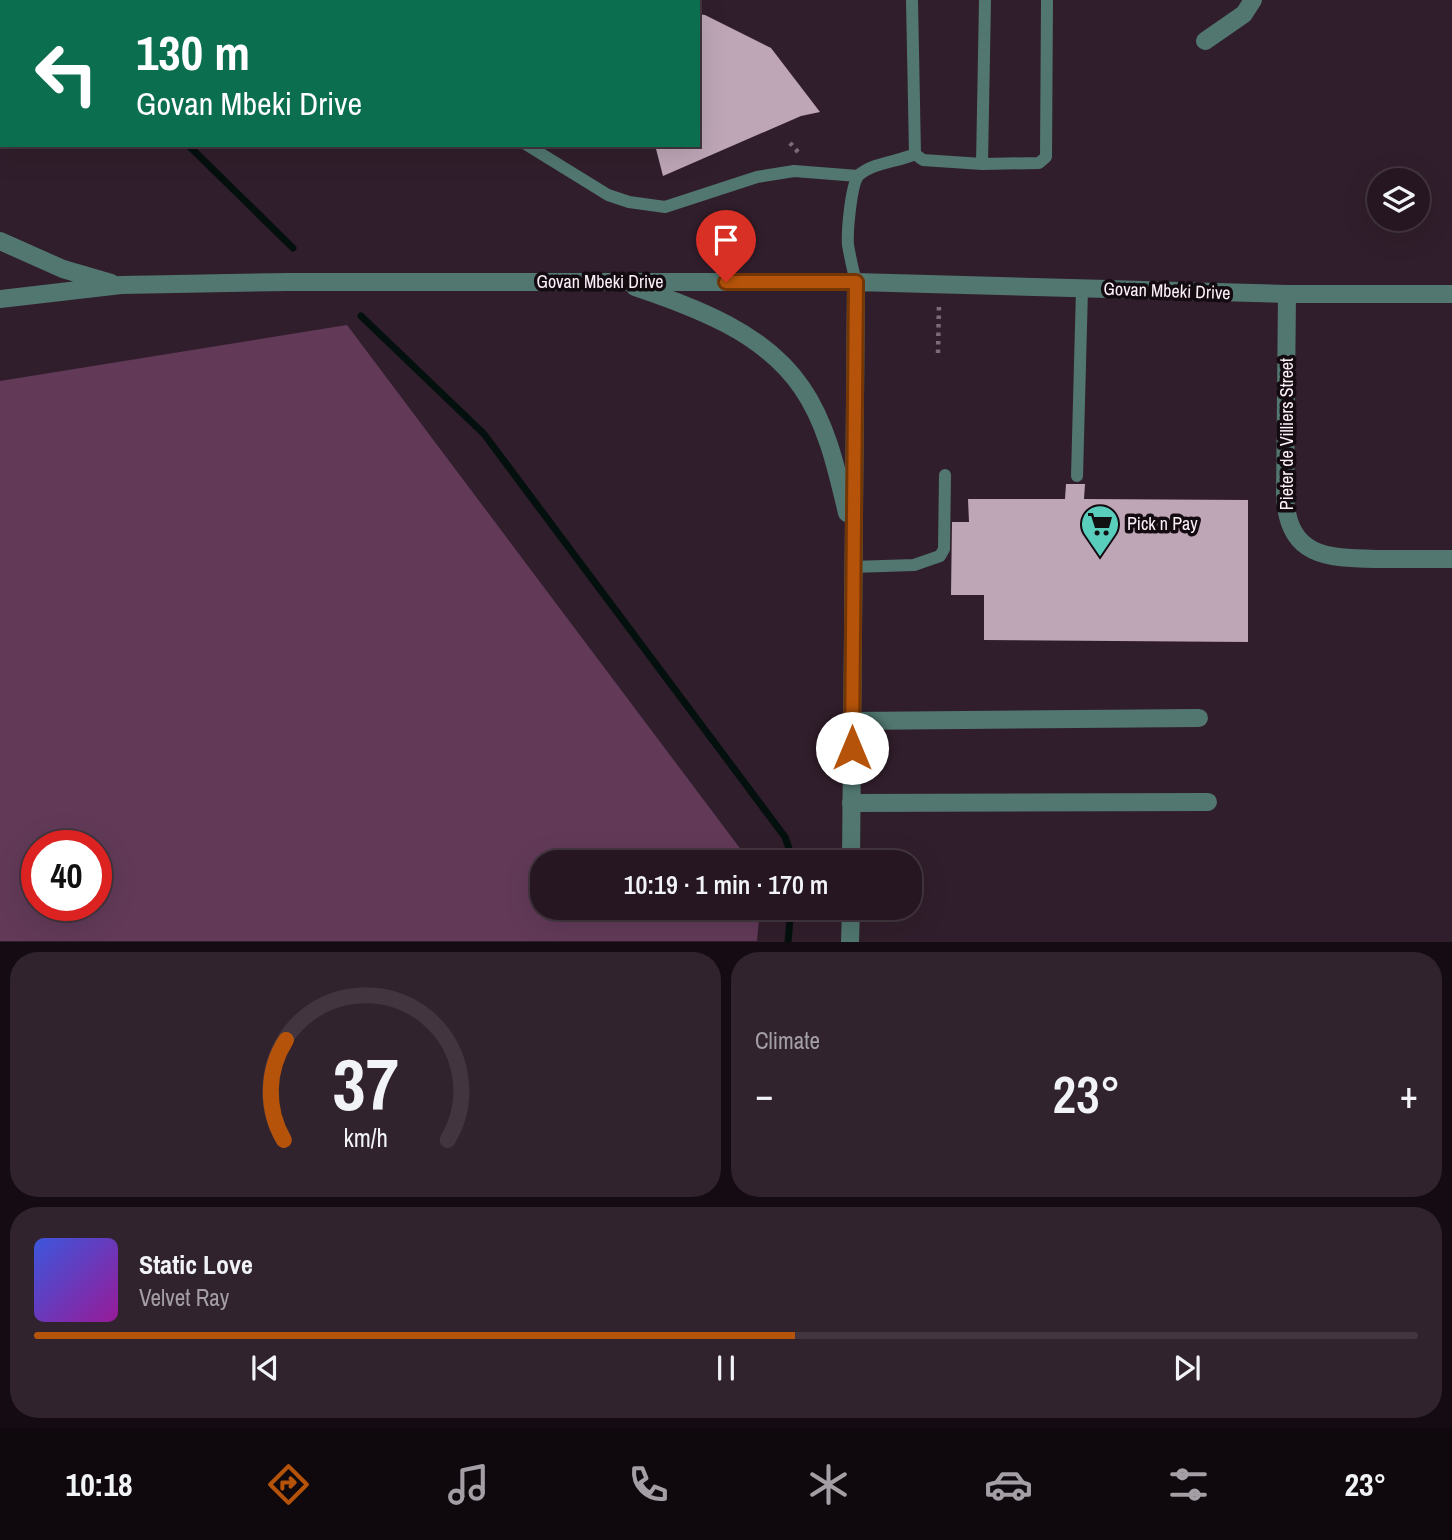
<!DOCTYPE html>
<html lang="en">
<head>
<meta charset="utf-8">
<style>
	:root { --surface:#251621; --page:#31232e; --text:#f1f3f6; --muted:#a39fa5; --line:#42353f; --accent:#b45309 }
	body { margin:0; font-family:"Archivo Narrow",sans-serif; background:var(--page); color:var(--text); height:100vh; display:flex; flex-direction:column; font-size:26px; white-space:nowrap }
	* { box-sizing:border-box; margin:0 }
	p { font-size:23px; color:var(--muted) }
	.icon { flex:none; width:38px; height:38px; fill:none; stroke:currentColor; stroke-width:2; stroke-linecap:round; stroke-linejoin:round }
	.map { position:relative; height:942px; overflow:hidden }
	.side { display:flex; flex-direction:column; gap:10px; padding:10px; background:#140c12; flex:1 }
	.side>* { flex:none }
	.top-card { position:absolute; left:0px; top:0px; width:700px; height:147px; box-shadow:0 7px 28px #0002,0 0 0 2px var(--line); background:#0b6e4f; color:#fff; overflow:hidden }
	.controls { position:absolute; left:1367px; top:168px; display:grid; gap:14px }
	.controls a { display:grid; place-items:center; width:63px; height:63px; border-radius:50%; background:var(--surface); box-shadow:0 7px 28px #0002,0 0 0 2px var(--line); font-size:35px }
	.speed { position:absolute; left:21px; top:830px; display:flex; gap:14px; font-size:35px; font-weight:700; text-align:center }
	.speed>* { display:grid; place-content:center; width:91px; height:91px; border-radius:50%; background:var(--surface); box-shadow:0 7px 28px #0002,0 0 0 2px var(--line); line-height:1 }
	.speed .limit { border:10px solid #d22; background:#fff; color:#111 }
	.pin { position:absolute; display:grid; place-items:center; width:60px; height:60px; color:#fff; margin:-72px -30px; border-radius:50% 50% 50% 0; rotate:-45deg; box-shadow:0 0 7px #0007 }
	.pin .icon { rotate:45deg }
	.me { position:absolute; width:77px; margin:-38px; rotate:0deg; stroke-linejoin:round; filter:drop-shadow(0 0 5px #0008) }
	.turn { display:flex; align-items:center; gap:24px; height:147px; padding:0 21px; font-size:32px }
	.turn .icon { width:91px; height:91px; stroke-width:2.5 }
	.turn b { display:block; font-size:49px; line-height:60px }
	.big { font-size:52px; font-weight:600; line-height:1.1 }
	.side .tile { flex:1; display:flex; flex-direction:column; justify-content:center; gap:10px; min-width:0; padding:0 24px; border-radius:28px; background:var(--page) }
	.side .dial { align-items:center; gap:0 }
	.dial svg { height:182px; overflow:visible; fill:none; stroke:var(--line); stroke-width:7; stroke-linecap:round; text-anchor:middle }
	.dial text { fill:var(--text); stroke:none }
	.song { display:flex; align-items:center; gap:21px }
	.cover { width:84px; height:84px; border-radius:10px; background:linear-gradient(135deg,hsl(230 70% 55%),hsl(300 70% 35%)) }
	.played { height:7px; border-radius:4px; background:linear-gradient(90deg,var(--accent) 55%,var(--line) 55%) }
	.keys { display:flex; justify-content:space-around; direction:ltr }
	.heat { display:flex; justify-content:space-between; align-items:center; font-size:38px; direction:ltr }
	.side .tiles { flex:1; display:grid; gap:10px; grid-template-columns:1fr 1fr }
	.tile:last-child { grid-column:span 2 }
	.trip { position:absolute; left:530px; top:850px; width:392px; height:70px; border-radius:28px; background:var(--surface); box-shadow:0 7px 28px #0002,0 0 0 2px var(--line); font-weight:600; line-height:70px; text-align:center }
	.dock { display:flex; height:112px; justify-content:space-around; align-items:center; background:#0f090d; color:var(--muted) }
	.dock .icon { width:49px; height:49px }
	.dock .active { color:var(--accent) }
	.dock b { font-size:32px; color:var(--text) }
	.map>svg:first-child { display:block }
</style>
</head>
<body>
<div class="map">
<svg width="1452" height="942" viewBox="0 0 1452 942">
	<rect width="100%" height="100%" fill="#311e2c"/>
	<path fill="#623a58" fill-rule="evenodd" d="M347,325L751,863H542V908H760L757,941H0V381ZM37,845H96V905H37Z"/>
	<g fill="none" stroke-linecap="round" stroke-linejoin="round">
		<path stroke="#04100e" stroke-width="7" d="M41,0L43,2
			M188,145L293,248
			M361,316L484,434L785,837L794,863
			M788,942L791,908"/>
	</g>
	<path fill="#bea6b7" d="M698,14L705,15L771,48L820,112L801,116L663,176L655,145H698Z
		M1066,484H1085L1084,499L1248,500V642L984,640V595H951L952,522H969L968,499H1065Z"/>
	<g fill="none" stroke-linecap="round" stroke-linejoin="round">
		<path stroke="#7c6b77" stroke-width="4.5" stroke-dasharray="3.5 5" stroke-linecap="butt" d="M790,143L799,153
			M938,353L939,303"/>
		<path stroke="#517770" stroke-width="12" d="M363,0L365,2
			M527,145L608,195L629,202L665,207L757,177L794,171L858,176
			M915,154L923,160L982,164L1039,163L1046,157L1047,0
			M982,164L985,0
			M856,282C853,270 850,257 848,245C847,232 851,183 859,175C874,162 898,162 915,154L912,0
			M1077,476L1082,289
			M852,567L914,565L940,556L944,549L945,475"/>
		<path stroke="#517770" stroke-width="18" d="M1205,41L1244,14L1253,0
			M1287,294L1285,496C1288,557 1326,558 1376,559C1402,559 1427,559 1452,559
			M852,721L1199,718
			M851,803L1208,802"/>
		<path stroke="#517770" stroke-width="18" d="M0,241L63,269L111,283
			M635,287C696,308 764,332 802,388C827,424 837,471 847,513
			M0,299L121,285L287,282H856L1287,294H1452
			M851,863L856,282
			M850,942L851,908"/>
	</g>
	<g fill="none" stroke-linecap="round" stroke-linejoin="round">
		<defs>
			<path id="route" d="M726,282H856L852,748"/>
		</defs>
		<use href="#route" stroke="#753606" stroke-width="18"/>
		<use href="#route" stroke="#b45309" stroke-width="12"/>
	</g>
	<defs>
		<symbol id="supermarket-pin" viewBox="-11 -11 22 30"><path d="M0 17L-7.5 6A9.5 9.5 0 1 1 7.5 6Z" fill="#5acebd" stroke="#140b11"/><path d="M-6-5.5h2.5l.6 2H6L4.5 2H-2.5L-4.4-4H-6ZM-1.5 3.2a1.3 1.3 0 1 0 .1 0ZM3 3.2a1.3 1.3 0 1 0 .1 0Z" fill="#111"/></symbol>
	</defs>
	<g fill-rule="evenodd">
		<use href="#supermarket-pin" x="1078" y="502" width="44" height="60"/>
	</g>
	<g text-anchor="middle" stroke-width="7" stroke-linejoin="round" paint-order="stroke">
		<g font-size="18" fill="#fdf0f9" stroke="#140b11">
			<text x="600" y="288">Govan Mbeki Drive</text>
			<text transform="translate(1167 291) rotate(2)" y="6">Govan Mbeki Drive</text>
			<text transform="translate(1287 434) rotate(-90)" y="6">Pieter de Villiers Street</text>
		</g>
		<g font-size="18" fill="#fdf0f9" stroke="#140b11" text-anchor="start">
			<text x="1127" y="530">Pick n Pay</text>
		</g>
	</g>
</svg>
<div class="controls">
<a><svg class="icon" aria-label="layers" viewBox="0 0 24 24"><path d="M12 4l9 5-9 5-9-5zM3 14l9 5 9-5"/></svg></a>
</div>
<div class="speed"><div class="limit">40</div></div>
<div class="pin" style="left:726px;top:282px;background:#d93025"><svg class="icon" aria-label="arrive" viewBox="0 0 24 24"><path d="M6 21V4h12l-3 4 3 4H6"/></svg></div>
<svg class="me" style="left:852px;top:748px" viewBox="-20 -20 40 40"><circle r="19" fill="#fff"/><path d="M0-13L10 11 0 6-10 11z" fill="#b45309"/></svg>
<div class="trip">10:19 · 1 min · 170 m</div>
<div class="top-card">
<div class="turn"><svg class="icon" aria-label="left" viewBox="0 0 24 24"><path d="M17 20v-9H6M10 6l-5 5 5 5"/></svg><div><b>130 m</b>Govan Mbeki Drive</div></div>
</div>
</div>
<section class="side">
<div class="tiles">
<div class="tile dial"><svg viewBox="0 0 100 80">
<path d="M14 69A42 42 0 1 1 86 69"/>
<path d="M14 69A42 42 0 0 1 15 25" stroke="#b45309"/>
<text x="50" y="56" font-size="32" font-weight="700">37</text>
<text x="50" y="72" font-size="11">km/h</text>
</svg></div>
<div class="tile"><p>Climate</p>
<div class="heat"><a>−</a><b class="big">23°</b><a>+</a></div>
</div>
<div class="tile">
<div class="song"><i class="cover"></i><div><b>Static Love</b><p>Velvet Ray</p></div></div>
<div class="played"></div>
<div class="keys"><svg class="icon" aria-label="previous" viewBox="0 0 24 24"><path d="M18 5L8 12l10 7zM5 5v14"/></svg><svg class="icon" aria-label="pause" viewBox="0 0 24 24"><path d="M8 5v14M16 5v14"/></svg><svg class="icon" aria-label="next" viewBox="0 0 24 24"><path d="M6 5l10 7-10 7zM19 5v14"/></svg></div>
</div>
</div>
</section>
<nav class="dock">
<b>10:18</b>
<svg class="icon active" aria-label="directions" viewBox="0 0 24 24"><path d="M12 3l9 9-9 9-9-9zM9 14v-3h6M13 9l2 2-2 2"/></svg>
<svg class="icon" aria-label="music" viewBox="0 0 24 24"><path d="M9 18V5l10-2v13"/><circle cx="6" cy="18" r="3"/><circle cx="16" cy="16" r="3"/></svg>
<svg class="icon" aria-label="phone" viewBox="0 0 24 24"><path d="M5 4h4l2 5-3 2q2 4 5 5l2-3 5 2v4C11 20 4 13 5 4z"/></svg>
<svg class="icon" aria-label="climate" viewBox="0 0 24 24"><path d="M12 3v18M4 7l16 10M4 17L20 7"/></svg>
<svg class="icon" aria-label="car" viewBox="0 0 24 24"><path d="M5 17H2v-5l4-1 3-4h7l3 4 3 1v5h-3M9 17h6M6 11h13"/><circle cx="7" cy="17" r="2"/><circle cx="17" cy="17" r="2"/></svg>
<svg class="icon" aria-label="filters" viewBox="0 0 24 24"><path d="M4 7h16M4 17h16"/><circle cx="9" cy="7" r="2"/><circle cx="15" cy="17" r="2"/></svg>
<b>23°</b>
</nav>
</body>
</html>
